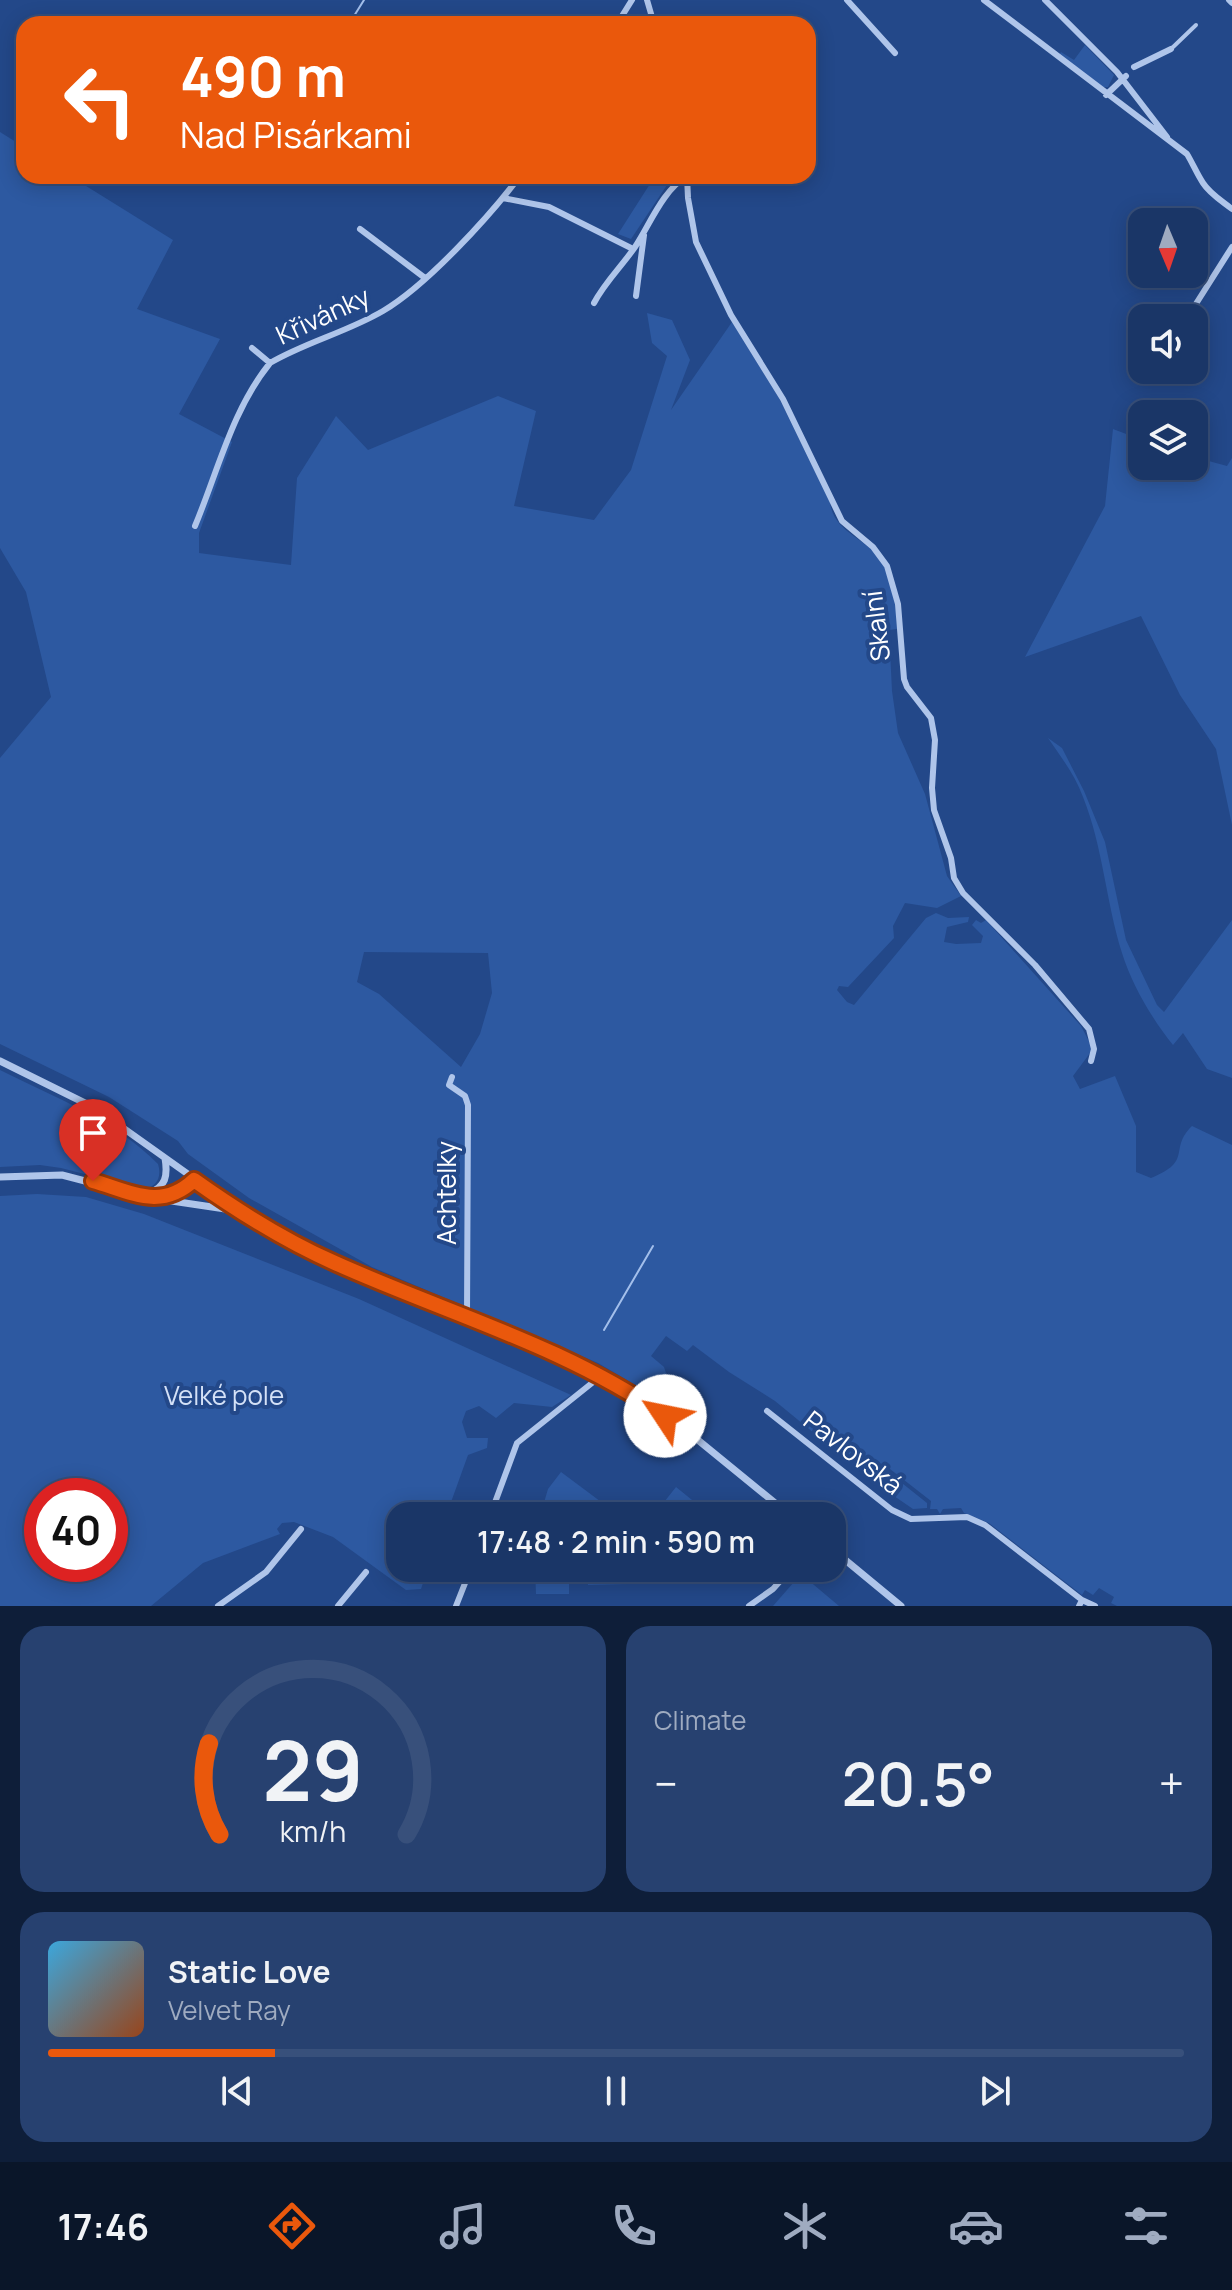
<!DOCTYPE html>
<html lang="en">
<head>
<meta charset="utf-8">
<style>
	:root { --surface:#1a3667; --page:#274170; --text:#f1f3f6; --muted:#9fabc0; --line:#38507b; --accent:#ea580c }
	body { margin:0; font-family:Manrope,sans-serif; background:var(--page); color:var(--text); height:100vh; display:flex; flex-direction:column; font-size:30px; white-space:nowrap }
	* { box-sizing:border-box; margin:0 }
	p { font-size:26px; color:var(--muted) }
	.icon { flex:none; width:44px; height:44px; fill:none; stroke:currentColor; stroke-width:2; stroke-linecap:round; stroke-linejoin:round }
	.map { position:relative; height:1606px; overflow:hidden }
	.drawer { display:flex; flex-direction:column; gap:20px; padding:20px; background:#0e1e39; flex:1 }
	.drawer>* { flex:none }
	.top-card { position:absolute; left:16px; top:16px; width:800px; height:168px; border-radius:24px; box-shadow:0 4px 20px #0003,0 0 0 2px var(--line); background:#ea580c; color:#fff; overflow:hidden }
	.needle { width:52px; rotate:178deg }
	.fabs { position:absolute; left:1128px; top:208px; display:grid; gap:16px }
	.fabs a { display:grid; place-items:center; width:80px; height:80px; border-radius:16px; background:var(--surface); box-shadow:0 4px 20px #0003,0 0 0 2px var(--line); font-size:40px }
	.speed { position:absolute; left:24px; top:1478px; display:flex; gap:16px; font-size:40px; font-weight:700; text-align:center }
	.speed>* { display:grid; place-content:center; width:104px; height:104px; border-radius:50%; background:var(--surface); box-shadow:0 4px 20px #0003,0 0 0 2px var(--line); line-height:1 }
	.speed .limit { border:12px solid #d22; background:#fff; color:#111 }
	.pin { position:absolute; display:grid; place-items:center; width:68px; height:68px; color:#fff; margin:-82px -34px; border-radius:50% 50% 50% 0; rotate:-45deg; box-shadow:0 0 8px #0007 }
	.pin .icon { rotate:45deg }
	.me { position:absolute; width:88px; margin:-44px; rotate:304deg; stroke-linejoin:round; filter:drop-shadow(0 0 6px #0008) }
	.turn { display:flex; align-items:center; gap:28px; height:168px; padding:0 32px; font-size:36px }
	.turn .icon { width:104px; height:104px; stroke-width:2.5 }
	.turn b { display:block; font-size:56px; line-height:68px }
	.big { font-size:60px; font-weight:600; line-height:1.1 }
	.drawer .card { flex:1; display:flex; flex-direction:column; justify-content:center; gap:12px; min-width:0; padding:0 28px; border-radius:24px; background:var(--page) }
	.drawer .dial { align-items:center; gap:0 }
	.dial svg { height:208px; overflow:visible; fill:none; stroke:var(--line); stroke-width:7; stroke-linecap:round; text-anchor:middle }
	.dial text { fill:var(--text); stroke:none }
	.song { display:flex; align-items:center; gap:24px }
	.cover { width:96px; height:96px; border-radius:12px; background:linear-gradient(135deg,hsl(200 70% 55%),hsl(20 70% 35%)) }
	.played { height:8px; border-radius:4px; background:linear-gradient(90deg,var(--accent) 20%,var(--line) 20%) }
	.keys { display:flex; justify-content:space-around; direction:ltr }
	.heat { display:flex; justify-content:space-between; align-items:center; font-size:44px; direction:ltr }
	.drawer .tiles { flex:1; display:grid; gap:20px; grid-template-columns:1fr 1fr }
	.card:last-child { grid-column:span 2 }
	.trip { position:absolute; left:386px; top:1502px; width:460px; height:80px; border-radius:24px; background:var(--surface); box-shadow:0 4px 20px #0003,0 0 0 2px var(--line); font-weight:600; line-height:80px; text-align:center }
	.menu { display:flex; height:128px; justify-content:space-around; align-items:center; background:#0a1629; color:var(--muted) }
	.menu .icon { width:56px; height:56px }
	.menu .on { color:var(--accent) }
	.menu b { font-size:36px; color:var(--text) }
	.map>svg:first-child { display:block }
</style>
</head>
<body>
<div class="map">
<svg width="1232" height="1606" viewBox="0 0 1232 1606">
	<rect width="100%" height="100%" fill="#234889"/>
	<path fill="#2d59a1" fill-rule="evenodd" d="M1085,45L1114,75L1108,87H1103L1059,55L1061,52L1074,60Z
		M0,132L24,147V176H70L173,240L137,309L220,339L179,414L232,442L199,533V553L291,565L297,478L336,416L368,450L498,396L536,411L514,506L594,520L631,470L667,356L652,343L647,313L672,320L690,360L671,410L732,322L779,398L830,502C833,532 867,539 883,561C896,580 896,607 897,629L889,630L892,691L898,733L925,794L947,876L961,896L937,908L905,903L893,926L894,938L848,987L839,986L837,990L847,1002L854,1005L926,918L936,913L948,918L969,917L968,922L947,927L944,942L956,944L981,943L983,936L972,925L976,920L981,923L986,920L1081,1026L1093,1049L1073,1076L1080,1089L1115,1076L1136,1126V1172L1151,1178C1194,1161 1168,1149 1192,1126L1232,1145V1606H1117L1111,1603L1114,1597L1099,1588L1093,1595L1085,1590L1082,1595L989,1523L964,1513L961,1508L943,1509L940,1514L937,1509H930L931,1501L890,1469L863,1465L859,1470L775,1401L729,1372L693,1345L687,1351L666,1336L651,1356L664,1367L671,1388L649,1393L598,1363L372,1267L249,1198L188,1154L178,1141L109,1097L0,1044V758L51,697L26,592L0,548ZM364,952L488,953L492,993L480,1034L461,1067L379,994L357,982Z
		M655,176H673L631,239L618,234Z
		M1113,429L1142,440V466H1194V457L1227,466L1232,458V825L1216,749L1180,695L1141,616L1025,657L1105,506Z
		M1048,738L1062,748L1084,791L1105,842L1126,940L1157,1005L1164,1012L1232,920V1078L1207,1069L1183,1033L1173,1045C1152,1019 1132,985 1122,953C1106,902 1103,847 1083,797C1075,775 1061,757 1048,738Z
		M0,1070C54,1097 115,1120 158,1164C162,1177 157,1187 143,1189L61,1168L40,1165L0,1167Z
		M37,1194L86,1197L144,1214L359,1299L571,1395L552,1407L514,1403L496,1418L479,1406L466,1411L462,1422L467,1438H488L487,1448L468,1455L446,1516H400V1568H428L421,1589L406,1590L333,1537L294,1522L282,1523L277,1529L280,1534L203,1563L151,1606H0V1196ZM42,1496H110V1564H42Z
		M561,1472L620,1516H540L548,1489Z
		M888,1472L927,1503V1508L913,1509L878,1485Z
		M676,1487L697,1504L688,1516H653Z
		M535,1568H569V1594H536Z
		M587,1568H692L710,1582L588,1585Z
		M801,1574L839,1606H773Z"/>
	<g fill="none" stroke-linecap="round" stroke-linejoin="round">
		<path stroke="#a3bfeb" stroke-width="2" d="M349,24L364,0
			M604,1330L653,1246"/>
		<path stroke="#afc5ea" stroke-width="4" d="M1171,49L1196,25"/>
		<path stroke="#afc5ea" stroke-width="6" d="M647,0L654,24
			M847,0L895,53
			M984,0L1187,154C1193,164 1197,174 1203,183C1210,194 1222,201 1232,209
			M1045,0L1117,72L1167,137
			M1229,0L1232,3
			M617,24L632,0
			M1134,67L1171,49
			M1106,95L1126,76
			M687,176L688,198L696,242L731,315L783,399L842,521L873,547L887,566L898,604L904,679L907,687L931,718L935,740L932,788L934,810L951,858L954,878L963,893L1035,965L1089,1029L1094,1049L1091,1061
			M503,198L549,207L633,249
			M360,229L425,278
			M636,296L644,235
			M594,303C605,282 622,266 635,247C650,224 663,190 687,176
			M1187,318L1232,247
			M252,348L270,363
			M195,526C218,471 232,410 270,363C306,342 347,332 383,311C427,285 489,217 520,176
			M452,1077L449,1085L465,1096L468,1105L467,1317
			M767,1411L892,1510L911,1519L967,1517L985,1525L1082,1600
			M490,1516L517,1443L602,1375
			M218,1606L266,1572L301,1529
			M338,1606L366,1572
			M456,1606L471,1568
			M749,1606L773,1589L792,1568
			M1079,1606L1082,1600L1095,1606"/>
		<path stroke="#afc5ea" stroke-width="7" d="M0,1061L95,1108L237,1209L305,1249L382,1284L552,1352L602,1375L693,1436L791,1516
			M0,1177L62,1175L135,1194L162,1197L180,1193L194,1180
			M148,1194C166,1187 168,1176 165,1158
			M165,1200L232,1210
			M832,1549L901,1606"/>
	</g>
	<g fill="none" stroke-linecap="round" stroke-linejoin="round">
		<defs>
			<path id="route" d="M93,1181C131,1192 161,1211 194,1180C239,1212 285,1241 335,1263C446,1313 565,1346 665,1416"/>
		</defs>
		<use href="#route" stroke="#983908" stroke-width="20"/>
		<use href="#route" stroke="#ea580c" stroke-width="14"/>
	</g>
	<g text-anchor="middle" stroke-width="8" stroke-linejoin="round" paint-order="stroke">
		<g font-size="26" fill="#fff" stroke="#234889">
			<text transform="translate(323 316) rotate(-25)" y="9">Křivánky</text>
			<text transform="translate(877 626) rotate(-97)" y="9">Skalní</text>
			<text transform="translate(447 1193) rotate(-90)" y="9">Achtelky</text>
			<text transform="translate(853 1453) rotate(38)" y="9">Pavlovská</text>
		</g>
		<g font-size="26" fill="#d4e1f7" stroke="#234889">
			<text x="224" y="1405">Velké pole</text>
		</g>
	</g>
</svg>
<div class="fabs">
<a><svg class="needle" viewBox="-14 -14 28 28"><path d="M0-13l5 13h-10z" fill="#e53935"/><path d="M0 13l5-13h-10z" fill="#9fabc0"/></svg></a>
<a><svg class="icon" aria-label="sound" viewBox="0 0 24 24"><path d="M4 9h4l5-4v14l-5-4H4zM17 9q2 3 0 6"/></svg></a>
<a><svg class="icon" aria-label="layers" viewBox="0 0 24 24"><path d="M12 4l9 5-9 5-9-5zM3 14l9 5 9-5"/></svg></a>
</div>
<div class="speed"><div class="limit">40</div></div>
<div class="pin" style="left:93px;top:1181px;background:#d93025"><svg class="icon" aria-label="arrive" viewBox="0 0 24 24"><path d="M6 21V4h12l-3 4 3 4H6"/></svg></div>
<svg class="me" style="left:665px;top:1416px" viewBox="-20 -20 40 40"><circle r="19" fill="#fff"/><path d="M0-13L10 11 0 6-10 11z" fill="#ea580c"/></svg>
<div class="trip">17:48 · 2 min · 590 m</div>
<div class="top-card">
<div class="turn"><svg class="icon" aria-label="left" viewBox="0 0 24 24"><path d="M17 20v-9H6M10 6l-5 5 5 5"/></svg><div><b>490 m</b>Nad Pisárkami</div></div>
</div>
</div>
<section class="drawer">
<div class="tiles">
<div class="card dial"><svg viewBox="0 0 100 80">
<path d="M14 69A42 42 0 1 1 86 69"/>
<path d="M14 69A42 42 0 0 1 10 34" stroke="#ea580c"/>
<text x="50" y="56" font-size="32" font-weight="700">29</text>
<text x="50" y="72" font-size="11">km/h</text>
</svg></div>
<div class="card"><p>Climate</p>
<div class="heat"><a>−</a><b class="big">20.5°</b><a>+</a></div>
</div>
<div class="card">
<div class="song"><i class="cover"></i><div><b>Static Love</b><p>Velvet Ray</p></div></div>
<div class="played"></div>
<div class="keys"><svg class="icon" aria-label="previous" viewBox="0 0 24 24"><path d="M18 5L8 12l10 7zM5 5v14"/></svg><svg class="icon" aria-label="pause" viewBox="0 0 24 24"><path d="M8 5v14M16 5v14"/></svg><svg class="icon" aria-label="next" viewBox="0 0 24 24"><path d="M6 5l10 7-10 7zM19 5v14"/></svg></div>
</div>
</div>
</section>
<nav class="menu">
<b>17:46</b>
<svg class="icon on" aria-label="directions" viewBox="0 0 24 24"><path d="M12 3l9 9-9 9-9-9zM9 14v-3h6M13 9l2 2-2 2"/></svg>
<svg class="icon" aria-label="music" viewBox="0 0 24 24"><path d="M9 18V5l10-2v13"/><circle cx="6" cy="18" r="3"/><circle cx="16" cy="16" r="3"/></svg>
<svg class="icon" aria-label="phone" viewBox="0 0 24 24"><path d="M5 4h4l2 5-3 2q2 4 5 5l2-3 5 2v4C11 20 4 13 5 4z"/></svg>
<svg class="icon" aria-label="climate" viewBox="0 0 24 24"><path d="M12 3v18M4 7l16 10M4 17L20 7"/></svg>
<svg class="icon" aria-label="car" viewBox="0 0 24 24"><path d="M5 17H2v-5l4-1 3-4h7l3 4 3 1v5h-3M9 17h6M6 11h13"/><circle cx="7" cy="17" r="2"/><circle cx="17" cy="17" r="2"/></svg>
<svg class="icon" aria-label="filters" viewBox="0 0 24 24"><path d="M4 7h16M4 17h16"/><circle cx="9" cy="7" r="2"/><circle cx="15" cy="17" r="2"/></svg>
</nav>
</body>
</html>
